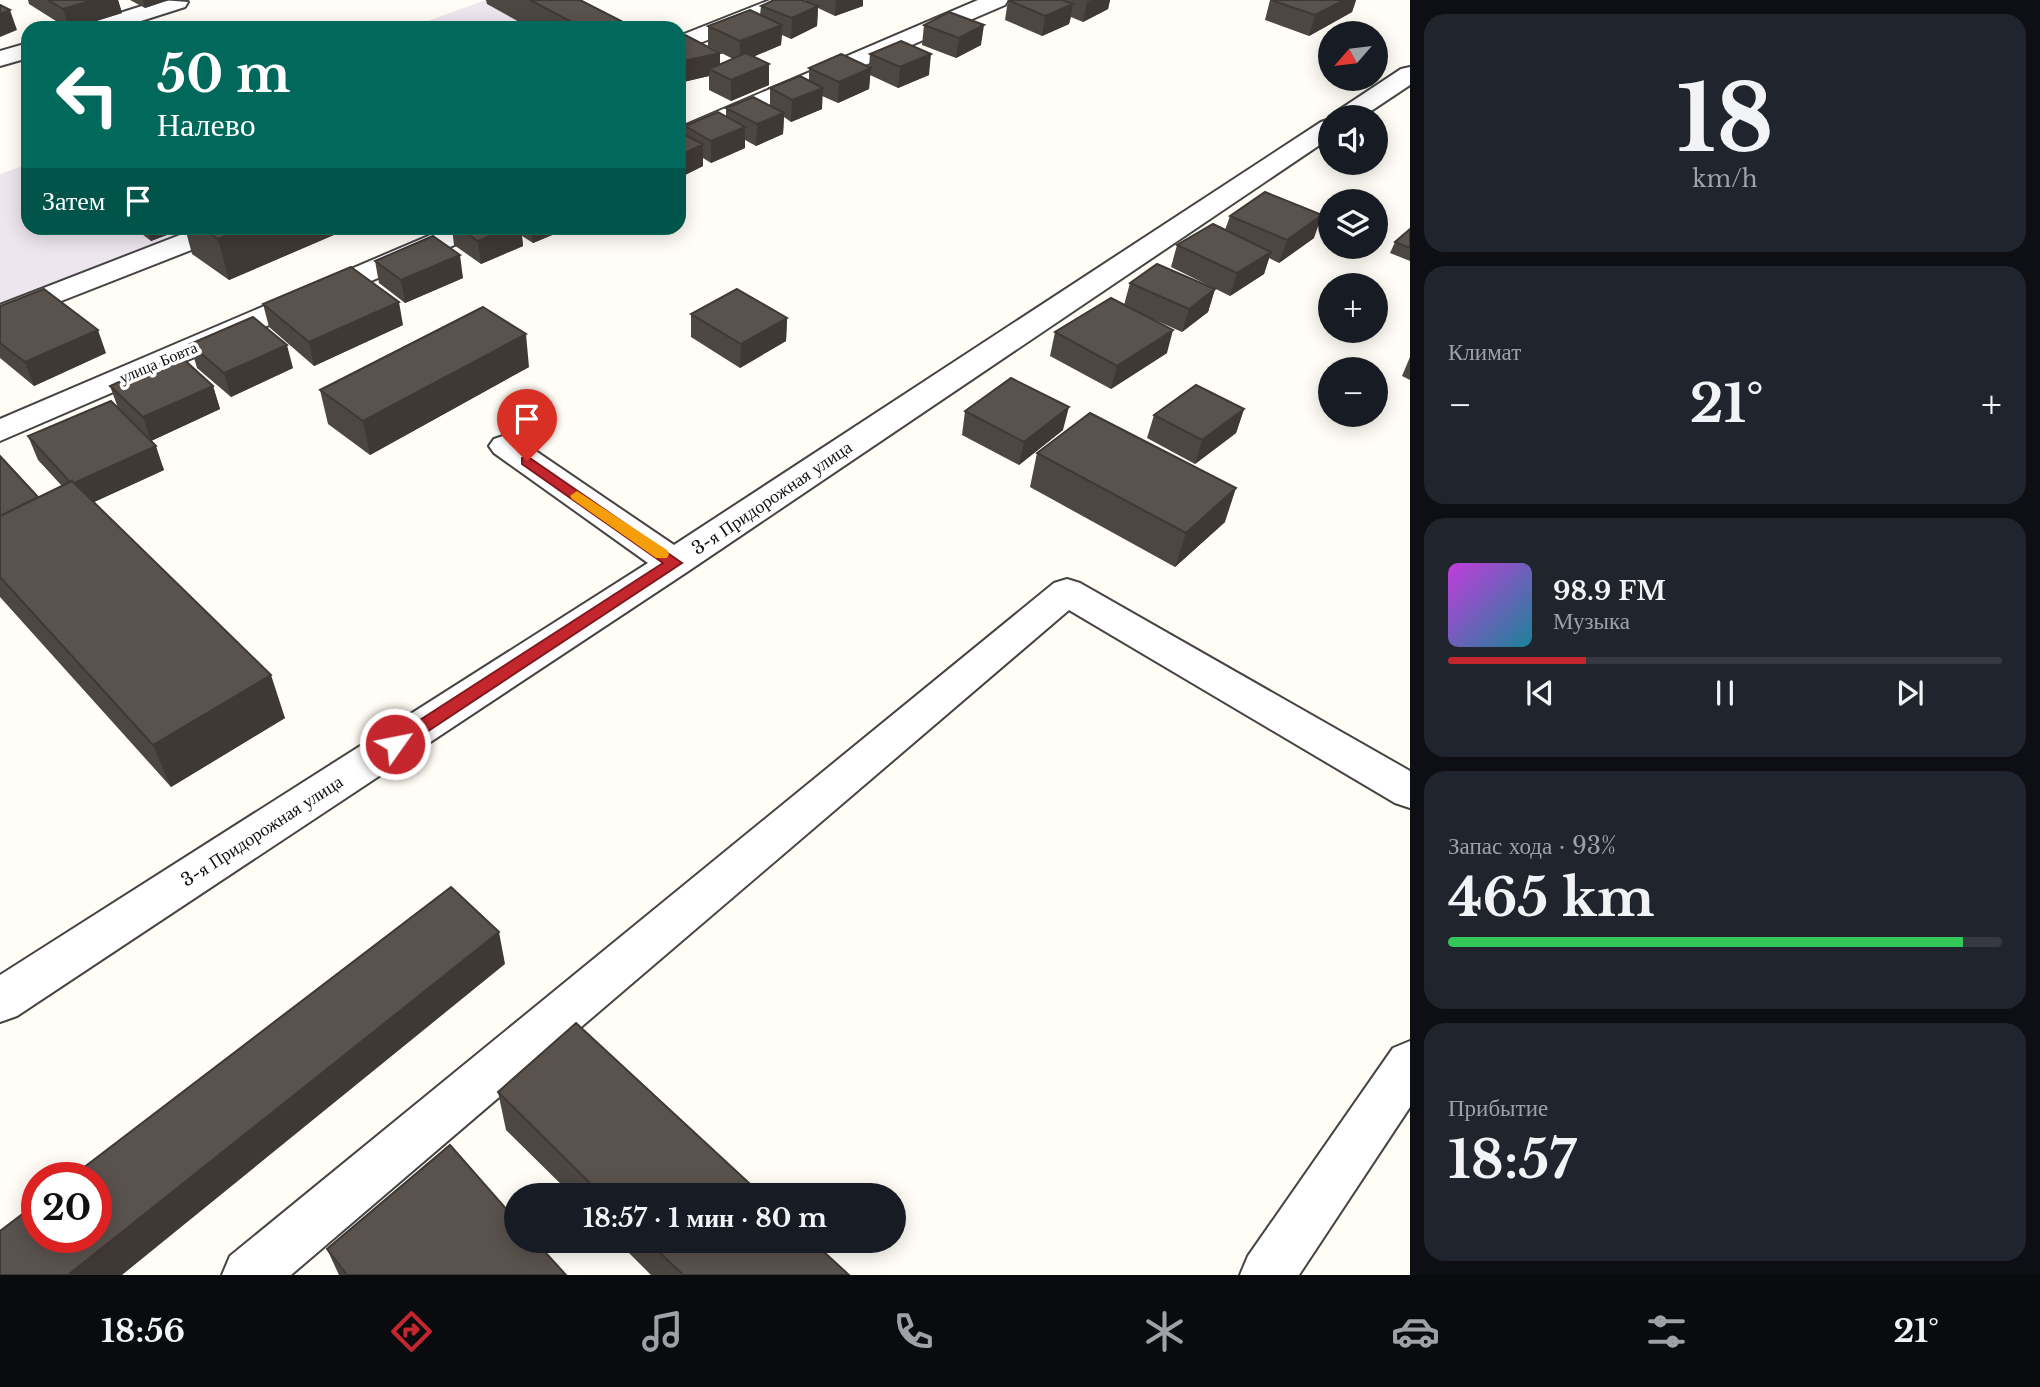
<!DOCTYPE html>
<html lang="ru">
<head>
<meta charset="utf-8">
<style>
	:root { --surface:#171b24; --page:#20242c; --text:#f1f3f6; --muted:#9ea1a6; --line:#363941; --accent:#c4262e }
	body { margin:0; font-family:"Libre Baskerville",serif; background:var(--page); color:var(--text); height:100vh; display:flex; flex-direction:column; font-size:26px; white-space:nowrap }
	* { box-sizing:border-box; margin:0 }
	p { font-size:23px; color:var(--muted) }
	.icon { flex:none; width:38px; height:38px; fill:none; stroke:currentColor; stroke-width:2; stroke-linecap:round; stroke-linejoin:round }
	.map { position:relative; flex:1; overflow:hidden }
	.drawer { display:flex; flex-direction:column; gap:14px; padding:14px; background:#0d0f14; width:630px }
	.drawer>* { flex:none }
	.top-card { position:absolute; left:21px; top:21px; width:665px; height:214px; border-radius:21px; box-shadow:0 4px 18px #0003; background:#00695c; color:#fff; overflow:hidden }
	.needle { width:46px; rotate:242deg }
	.fabs { position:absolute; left:1318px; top:21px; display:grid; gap:14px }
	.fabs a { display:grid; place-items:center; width:70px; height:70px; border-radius:50%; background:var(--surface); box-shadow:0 4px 18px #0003; font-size:35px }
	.speed { position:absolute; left:21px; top:1162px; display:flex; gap:14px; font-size:35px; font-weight:700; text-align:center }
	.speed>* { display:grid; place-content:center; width:91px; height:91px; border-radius:50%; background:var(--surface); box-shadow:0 4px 18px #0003; line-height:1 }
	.speed .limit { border:10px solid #d22; background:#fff; color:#111 }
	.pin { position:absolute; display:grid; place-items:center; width:60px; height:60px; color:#fff; margin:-72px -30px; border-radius:50% 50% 50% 0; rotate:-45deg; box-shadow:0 0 7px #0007 }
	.pin .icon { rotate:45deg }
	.me { position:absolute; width:77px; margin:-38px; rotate:57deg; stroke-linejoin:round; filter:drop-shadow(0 0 5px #0008) }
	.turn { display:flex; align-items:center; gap:24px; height:147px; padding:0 21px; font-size:32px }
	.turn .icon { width:91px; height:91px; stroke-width:2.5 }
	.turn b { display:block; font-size:49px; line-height:60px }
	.then { display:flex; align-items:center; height:66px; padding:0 21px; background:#0003; gap:14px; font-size:26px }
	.big { font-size:52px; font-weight:700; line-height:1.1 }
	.drawer .card { flex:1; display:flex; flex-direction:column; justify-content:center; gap:10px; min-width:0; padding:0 24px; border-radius:21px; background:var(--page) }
	.drawer .dial { align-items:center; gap:0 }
	.dial b { font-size:91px; line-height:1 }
	.song { display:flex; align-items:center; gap:21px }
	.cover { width:84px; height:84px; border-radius:10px; background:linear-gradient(135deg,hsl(290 70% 55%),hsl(190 70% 35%)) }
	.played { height:7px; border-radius:4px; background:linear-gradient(90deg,var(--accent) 25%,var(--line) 25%) }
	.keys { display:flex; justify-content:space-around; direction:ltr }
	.heat { display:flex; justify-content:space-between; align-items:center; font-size:38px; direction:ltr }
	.charge { height:10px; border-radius:5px; background:linear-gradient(90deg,#34c759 93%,var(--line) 0) }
	.trip { position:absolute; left:504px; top:1183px; width:402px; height:70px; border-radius:35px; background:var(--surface); box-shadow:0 4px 18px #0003; font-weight:700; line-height:70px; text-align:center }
	.tab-bar { display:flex; height:112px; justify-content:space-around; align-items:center; background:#090b0e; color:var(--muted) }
	.tab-bar .icon { width:49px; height:49px }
	.tab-bar .on { color:var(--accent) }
	.tab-bar b { font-size:32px; color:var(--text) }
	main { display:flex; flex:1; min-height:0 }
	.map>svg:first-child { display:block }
</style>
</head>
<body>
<main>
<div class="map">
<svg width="1410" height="1275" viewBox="0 0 1410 1275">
	<rect width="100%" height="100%" fill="#fffdf5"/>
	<path fill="#eee6ef" d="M486,0H541L597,28H408Z
		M28,164V228H200L0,307V174Z"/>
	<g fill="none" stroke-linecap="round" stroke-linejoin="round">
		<defs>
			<path id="minor" d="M161,0L188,2L185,7L119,28H85L88,23Z
				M770,0H801L798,5L679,51V36Z
				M978,0H1008L1005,5L679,145V128Z
				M28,43V58L0,66V51Z
				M1410,67V85L1362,117H1332L1336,112L1401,69Z
				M1330,119V138L687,572L17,1016L0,1022V975L648,563L494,453L489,446L494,439L506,435L518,439L674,545L1321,122Z
				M198,228H236L232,234L0,325V305Z
				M447,228H484L480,234L0,441V419Z
				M1067,579L1080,583L1410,771V808L1395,803L1069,610L291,1275H222L230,1256L1054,583Z
				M1410,1041V1107L1299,1275H1240L1248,1256L1393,1048Z"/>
		</defs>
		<use href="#minor" stroke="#444" stroke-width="4"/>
		<use href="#minor" fill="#fff" fill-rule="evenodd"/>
	</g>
	<path fill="#4d4742" d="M28,0H118L122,13L74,28H67L29,4Z
		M130,0H169L145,8Z
		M486,0H580L629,28H530L487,4Z
		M806,0H863V6L835,16L818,8L817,26L791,39L782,35L781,45L753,57L769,64V85L731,101L709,90V76L679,83L720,53V64L733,59L708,46V26L760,15L761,6L806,1Z
		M1008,0H1110L1108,9L1083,22L1071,17L1069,24L1042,36L1005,20Z
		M1270,0H1356L1352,12L1309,36L1265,20Z
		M924,25L981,45L956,58L922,45Z
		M870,54L929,75L898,88L870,75L869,89L838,103L822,96V109L791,122L784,117L783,134L756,146L745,140V148L711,163L703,158V166L679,178V132L685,135V126L726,116V108L770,106V88L809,81V68L869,67Z
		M1230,216L1314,238L1279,263L1269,258L1264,274L1230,296L1171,267L1177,245L1225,230Z
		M134,228H350L229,280L192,254L185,228L151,241Z
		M452,228H569L533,243L522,236L523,246L481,264L454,245Z
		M1410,229V261L1390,253L1395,242Z
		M375,261L463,278L405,303L379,283Z
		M1130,283L1215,289L1208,312L1182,332L1139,313L1167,353L1111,389L1050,356L1055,332L1124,305Z
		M263,304L403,325L314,366L269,327Z
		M0,306L106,353L34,386L0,358Z
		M691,314L787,318L786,341L740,368L691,337Z
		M190,344L293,368L231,397L197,368Z
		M1410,357V380L1402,376Z
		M529,367L370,455L328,424L320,390Z
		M110,386H213L220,409L151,441L164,470L94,502L285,718L171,787L0,597V456L38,497L62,486L38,460L28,436L118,408Z
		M1244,409L1236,433L1195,464L1147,438L1154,415Z
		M965,411L1063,430L1019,465L962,435Z
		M1037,453L1225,522L1175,567L1030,487Z
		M498,1092L762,1195H572L506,1130Z
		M617,1241H812L849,1275H651Z
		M327,1249L566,1275H339Z"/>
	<path fill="#3f3936" d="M93,0H118L122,13L74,28H69L63,9Z
		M143,0H169L145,8Z
		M836,0H863V6L835,16Z
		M1091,0H1110L1108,9L1083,22L1087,2Z
		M1344,0H1356L1352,12L1309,36L1315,15Z
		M1073,4L1069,24L1042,36L1045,16Z
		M818,6L817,26L791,39L792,18Z
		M10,10L17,30L0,37V14Z
		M782,25L781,45L740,62V41Z
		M984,25L981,45L956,58L959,38Z
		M720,53V73L709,69V76L679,83V62Z
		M931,54L929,75L898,88L900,67Z
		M769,64V85L731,101V80Z
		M871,68L869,89L838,103L839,82Z
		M823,88L822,109L791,122L792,100Z
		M784,113L783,134L756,146L757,124Z
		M745,127V148L711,163V141Z
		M703,144V166L679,178V156Z
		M1322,215L1314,238L1279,263L1287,240Z
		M147,228H185L151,241Z
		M245,228H350L229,280L218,239Z
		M510,228H521L523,246L481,264L478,241Z
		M531,228H569L533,243Z
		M1271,252L1264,274L1230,296L1237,273Z
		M460,255L463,278L405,303L401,280Z
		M1215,289L1208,312L1182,332L1189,309Z
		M399,302L403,325L314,366L309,342Z
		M787,318L786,341L740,368L741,344Z
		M98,330L106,353L34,386L25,362Z
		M1173,330L1167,353L1111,389L1117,366Z
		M526,334L529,367L370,455L363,421Z
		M287,345L293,368L231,397L224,373Z
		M213,386L220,409L151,441L143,417Z
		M1069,407L1063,430L1019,465L1024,442Z
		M1244,409L1236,433L1195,464L1202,440Z
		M156,446L164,470L81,508L72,484Z
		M1236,488L1225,522L1175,567L1186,533Z
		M271,675L285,718L171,787L153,745Z
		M499,932L505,964L122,1275H68Z"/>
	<path fill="#5a524d" stroke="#3f3936" stroke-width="2" d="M48,0H93L63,9Z
		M530,0H580L629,25L620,28H583Z
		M774,0H802L818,6L792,18L761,6Z
		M1008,0H1062L1073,4L1045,16Z
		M1271,0H1344L1315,15Z
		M0,5L10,10L0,14Z
		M750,10L782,25L740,41L708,26Z
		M949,12L984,25L959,38L924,25Z
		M685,35L720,53L679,62V38Z
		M901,41L931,54L900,67L870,54Z
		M746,53L769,64L731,80L709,69Z
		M841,54L871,68L839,82L809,68Z
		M800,76L823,88L792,100L770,88Z
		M753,97L784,113L757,124L726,108Z
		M718,112L745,127L711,141L685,126Z
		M679,132L703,144L679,156Z
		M1265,192L1322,215L1287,240L1230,216Z
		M1213,224L1271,252L1237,273L1177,245Z
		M202,228H245L218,239Z
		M458,228H510L478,241Z
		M1410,229V248L1395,242Z
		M433,236L460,255L401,280L375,261Z
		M1157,264L1215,289L1189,309L1130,283Z
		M351,267L399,302L309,342L263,304Z
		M44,289L98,330L25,362L0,343V306Z
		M737,289L787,318L741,344L691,314Z
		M1111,298L1173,330L1117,366L1055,332Z
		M483,307L526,334L363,421L320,390Z
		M253,317L287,345L224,373L190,344Z
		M179,355L213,386L143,417L110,386Z
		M1011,378L1069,407L1024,442L965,411Z
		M1196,385L1244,409L1202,440L1154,415Z
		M111,401L156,446L74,483L72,481L70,482L28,436Z
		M1090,413L1236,488L1186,533L1037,453Z
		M0,456L38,497L0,516Z
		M72,481L271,675L153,745L0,577V516Z
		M451,887L499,932L68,1275H0V1231L37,1203V1237H96V1178H70Z
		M576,1023L762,1195H602L498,1092Z
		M450,1145L516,1220V1241H535L566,1275H347L327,1249Z
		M648,1241H812L849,1275H683Z"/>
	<path fill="#c4262e" stroke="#7f191e" stroke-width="2" d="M527,456L682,563L401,749H389L387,744L389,740L663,563L522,464V458Z"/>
	<path fill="#f59e0b" d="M577,491L667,550L669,554L667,558H656L572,499L570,496Z"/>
	<g text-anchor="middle" stroke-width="7" stroke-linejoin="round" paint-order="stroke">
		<g font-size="16" fill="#111" stroke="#fff">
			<text transform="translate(158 362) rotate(-23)" y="6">улица Бовта</text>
		</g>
		<g font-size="18" fill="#111" stroke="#fff">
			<text transform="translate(772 498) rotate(-34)" y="6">3-я Придорожная улица</text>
			<text transform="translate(262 831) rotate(-33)" y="6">3-я Придорожная улица</text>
		</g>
	</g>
</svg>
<div class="fabs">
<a><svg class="needle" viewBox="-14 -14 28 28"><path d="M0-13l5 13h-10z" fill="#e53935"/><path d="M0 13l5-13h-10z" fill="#9ea1a6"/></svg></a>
<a><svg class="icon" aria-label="sound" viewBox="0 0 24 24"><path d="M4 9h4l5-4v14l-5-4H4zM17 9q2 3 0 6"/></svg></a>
<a><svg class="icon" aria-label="layers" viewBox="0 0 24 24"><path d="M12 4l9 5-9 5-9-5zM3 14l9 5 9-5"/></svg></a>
<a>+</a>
<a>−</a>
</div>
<div class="speed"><div class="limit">20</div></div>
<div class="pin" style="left:527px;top:461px;background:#d93025"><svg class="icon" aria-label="arrive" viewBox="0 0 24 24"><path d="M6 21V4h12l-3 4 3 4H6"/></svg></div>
<svg class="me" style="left:395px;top:744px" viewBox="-20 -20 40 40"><circle r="17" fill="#c4262e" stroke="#fff" stroke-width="3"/><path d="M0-11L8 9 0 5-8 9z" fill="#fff"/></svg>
<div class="trip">18:57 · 1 мин · 80 m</div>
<div class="top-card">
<div class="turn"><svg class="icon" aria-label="left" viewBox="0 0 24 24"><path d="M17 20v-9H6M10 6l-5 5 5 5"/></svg><div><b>50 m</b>Налево</div></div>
<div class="then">Затем<svg class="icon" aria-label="arrive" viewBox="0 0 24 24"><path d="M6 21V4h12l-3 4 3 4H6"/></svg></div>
</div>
</div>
<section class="drawer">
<div class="card dial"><b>18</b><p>km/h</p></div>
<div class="card"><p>Климат</p>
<div class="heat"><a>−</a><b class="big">21°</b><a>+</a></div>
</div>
<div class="card">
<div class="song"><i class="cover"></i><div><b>98.9 FM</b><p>Музыка</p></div></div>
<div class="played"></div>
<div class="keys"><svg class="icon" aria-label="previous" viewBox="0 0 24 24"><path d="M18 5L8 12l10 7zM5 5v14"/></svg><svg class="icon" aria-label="pause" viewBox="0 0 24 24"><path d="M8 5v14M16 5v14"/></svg><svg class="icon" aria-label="next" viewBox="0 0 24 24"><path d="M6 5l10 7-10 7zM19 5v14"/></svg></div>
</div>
<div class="card"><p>Запас хода · 93%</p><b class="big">465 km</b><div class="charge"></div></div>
<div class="card"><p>Прибытие</p><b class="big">18:57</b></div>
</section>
</main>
<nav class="tab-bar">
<b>18:56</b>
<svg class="icon on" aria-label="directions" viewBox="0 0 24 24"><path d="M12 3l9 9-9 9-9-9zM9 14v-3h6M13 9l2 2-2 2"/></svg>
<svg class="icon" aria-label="music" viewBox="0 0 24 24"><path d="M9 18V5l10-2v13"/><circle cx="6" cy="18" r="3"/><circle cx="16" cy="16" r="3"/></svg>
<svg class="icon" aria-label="phone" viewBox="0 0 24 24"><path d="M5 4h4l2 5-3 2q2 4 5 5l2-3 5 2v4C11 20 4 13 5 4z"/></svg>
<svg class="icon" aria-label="climate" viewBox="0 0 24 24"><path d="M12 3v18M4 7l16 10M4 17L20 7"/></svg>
<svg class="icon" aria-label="car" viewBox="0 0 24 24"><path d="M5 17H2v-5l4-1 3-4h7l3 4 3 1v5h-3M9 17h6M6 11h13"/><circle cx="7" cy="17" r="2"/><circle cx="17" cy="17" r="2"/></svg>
<svg class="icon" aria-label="filters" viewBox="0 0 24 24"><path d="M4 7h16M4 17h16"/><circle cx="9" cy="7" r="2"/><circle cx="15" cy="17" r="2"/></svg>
<b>21°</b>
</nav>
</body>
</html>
